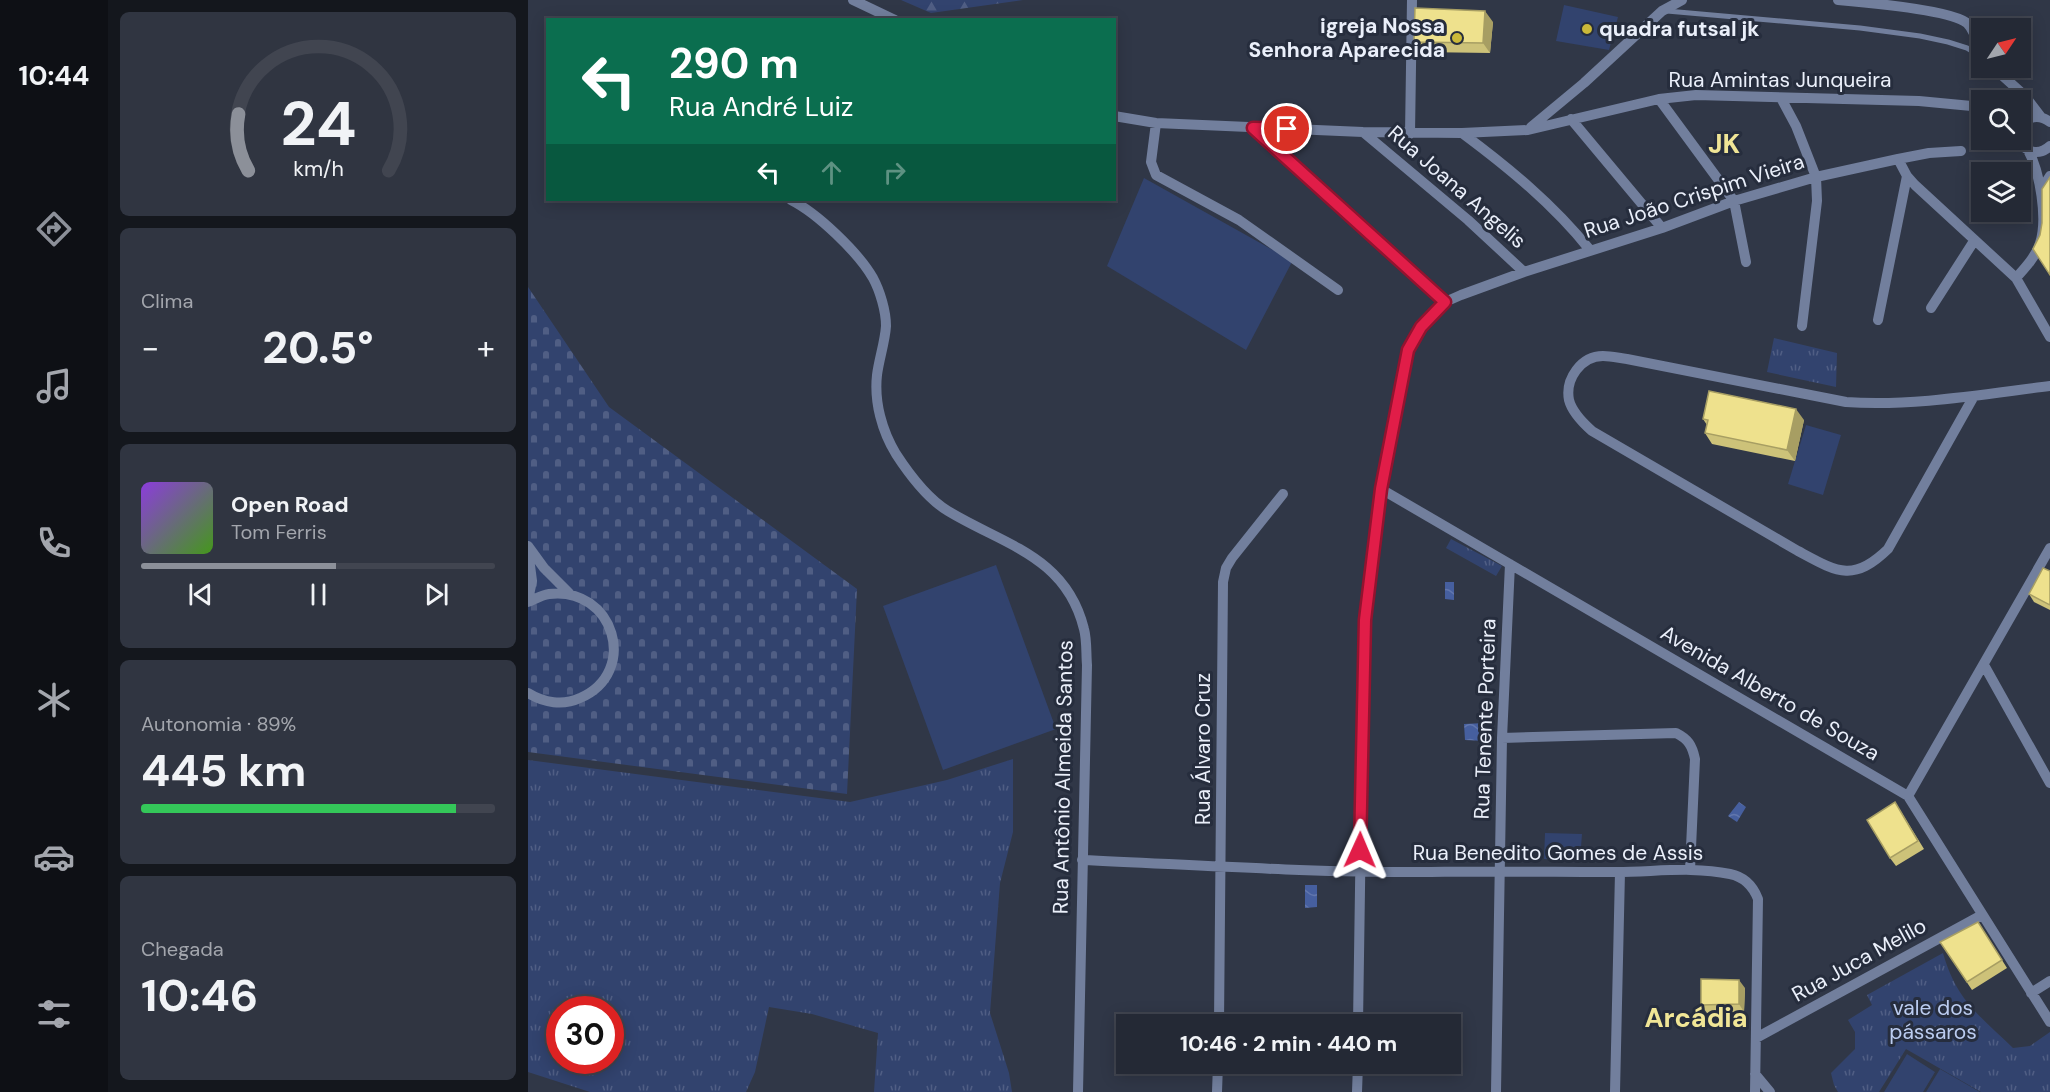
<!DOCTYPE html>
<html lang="pt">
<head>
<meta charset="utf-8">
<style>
	:root { --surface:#242935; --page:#303541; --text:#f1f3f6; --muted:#a3a6ad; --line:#414550; --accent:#8c9099 }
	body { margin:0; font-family:"DM Sans",sans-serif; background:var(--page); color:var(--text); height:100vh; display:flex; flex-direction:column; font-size:22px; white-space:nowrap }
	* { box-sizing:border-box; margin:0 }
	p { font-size:20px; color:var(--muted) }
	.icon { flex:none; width:33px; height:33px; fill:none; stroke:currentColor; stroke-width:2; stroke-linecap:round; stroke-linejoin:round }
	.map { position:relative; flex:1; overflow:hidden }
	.details { display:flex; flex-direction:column; gap:12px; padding:12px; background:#14171d; width:420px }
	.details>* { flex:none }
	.guide { position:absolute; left:18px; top:18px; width:570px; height:183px; border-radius:0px; box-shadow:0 3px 15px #0003,0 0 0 2px var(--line); background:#0b6e4f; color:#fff; overflow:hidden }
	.needle { width:39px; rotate:55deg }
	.tools { position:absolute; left:1443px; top:18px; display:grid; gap:12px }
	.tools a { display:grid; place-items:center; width:60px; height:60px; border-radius:0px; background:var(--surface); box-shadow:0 3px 15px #0003,0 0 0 2px var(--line); font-size:30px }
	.speed { position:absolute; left:18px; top:996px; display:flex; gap:12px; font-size:30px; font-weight:700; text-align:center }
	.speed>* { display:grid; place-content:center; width:78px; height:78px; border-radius:50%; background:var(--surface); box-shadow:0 3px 15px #0003,0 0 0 2px var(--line); line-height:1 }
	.speed .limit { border:9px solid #d22; background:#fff; color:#111 }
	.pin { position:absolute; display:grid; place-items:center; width:51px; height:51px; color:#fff; margin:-26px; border:3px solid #fff; border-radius:50%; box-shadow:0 2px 6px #0007 }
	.me { position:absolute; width:66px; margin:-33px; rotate:1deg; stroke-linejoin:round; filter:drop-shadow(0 0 4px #0008) }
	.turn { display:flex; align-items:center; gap:21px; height:126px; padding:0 24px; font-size:27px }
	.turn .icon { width:78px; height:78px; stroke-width:2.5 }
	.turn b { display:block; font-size:42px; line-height:51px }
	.lanes { display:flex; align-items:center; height:57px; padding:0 24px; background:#0003; justify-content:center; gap:30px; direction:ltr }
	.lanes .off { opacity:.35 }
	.big { font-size:45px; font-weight:700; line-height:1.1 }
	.details .widget { flex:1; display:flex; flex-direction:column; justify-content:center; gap:9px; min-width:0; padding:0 21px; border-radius:9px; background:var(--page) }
	.details .dial { align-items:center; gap:0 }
	.dial svg { height:156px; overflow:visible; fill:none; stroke:var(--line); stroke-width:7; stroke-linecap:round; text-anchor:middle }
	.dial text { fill:var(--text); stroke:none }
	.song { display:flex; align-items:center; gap:18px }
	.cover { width:72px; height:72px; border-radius:9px; background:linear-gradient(135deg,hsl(270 70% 55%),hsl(100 70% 35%)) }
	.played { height:6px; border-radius:3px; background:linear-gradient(90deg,var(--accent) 55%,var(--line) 55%) }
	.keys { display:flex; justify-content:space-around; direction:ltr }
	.heat { display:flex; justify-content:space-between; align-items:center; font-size:33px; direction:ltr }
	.charge { height:9px; border-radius:4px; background:linear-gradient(90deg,#34c759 89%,var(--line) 0) }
	.trip { position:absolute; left:588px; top:1014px; width:345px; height:60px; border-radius:0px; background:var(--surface); box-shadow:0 3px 15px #0003,0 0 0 2px var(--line); font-weight:700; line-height:60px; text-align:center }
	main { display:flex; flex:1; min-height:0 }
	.tabs { display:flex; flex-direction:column; width:108px; justify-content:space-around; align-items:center; background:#0e1015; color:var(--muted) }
	.tabs .icon { width:42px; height:42px }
	.tabs .selected { color:var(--accent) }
	.tabs b { font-size:27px; color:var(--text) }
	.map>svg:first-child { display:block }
</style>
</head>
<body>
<main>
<nav class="tabs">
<b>10:44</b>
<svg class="icon selected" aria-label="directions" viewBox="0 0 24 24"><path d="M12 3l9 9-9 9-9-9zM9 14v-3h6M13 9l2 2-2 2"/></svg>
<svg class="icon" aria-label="music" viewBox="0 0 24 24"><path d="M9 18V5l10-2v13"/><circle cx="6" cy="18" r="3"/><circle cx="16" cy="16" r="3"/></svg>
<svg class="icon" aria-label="phone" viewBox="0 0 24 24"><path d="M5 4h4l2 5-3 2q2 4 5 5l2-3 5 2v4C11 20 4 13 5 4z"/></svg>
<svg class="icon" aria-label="climate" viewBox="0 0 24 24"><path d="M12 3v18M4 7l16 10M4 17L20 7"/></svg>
<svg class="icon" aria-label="car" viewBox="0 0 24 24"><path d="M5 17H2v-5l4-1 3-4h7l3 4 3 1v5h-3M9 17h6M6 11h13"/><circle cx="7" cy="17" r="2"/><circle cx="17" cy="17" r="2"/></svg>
<svg class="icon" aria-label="filters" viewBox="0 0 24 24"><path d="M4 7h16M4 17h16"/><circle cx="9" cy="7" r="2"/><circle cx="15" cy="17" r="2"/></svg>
</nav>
<section class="details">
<div class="widget dial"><svg viewBox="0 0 100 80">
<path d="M14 69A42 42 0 1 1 86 69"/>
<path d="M14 69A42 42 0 0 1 9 40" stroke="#8c9099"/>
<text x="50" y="56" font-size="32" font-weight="700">24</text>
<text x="50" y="72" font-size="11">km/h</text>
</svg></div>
<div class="widget"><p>Clima</p>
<div class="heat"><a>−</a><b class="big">20.5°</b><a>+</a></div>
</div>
<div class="widget">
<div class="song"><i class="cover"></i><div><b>Open Road</b><p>Tom Ferris</p></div></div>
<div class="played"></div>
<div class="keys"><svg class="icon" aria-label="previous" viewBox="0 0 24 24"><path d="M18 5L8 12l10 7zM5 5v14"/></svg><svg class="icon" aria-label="pause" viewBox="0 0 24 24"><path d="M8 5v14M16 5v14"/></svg><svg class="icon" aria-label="next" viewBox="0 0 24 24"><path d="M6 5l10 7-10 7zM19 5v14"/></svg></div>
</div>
<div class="widget"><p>Autonomia · 89%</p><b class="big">445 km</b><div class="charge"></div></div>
<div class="widget"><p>Chegada</p><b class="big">10:46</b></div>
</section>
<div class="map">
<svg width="1522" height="1092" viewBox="0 0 1522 1092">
	<defs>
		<pattern id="grass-tufts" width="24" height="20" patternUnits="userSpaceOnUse" patternTransform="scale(1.5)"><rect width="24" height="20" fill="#32436e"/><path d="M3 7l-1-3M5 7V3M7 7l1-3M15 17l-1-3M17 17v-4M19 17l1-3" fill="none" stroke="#505e84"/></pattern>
		<pattern id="forest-firs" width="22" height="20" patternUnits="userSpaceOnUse" patternTransform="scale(1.5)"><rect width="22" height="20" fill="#32436e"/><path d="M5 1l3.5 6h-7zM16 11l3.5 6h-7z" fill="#505e84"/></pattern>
		<pattern id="cemetery-stones" width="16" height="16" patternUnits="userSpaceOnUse" patternTransform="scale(1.5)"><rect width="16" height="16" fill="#32436e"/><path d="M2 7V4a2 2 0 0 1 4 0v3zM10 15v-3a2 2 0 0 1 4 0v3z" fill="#505e84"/></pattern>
		<pattern id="water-waves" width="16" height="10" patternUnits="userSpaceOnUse" patternTransform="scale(1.5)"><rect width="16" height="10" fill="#465f9f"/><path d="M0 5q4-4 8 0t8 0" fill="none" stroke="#6176ad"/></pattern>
	</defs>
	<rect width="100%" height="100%" fill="#303747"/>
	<path fill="url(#grass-tufts)" fill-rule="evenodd" d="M1246,338L1309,353L1308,387L1239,372Z
		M923,539L974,566L968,576L918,548Z
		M485,759V832L472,883L462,1013L481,1073L484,1092H346L350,1033L284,1014L241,1007L227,1072L218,1092H62L0,1072V760L322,802L419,780ZM32,1010H82V1060H32Z
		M1415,953C1428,1000 1452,1016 1485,1048L1502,1046L1522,1032V1092H1453L1378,1049L1351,1092H1310L1306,1085L1303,1073L1327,1049V1032L1320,1020L1344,1005L1339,995Z"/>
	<path fill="url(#forest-firs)" d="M373,0H495L403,13Z"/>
	<path fill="url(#cemetery-stones)" d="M0,287L81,407L329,589L319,794L0,752Z"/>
	<path fill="#32436e" d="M1036,5L1090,17L1081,50L1028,41Z
		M616,178L743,249L766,258L718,350L579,266Z
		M1278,425L1313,435L1295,495L1260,484Z
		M468,565L528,729L415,770L355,606Z
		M1017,833L1054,834L1052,861L1016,859Z
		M1379,1054L1407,1072L1395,1092H1356Z
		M1412,1069L1452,1092H1398Z"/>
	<path fill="url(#water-waves)" d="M917,582H926V600L917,599Z
		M957,723L958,741L937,740L936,724Z
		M1211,802L1218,807L1209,822L1200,816Z
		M777,885H789V907L777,908Z"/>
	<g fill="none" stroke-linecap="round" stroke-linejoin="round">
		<path stroke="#727f9d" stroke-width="5" d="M1139,11L1332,28L1392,36L1420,42L1439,48L1452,56"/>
		<path stroke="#727f9d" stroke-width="10" d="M325,0L367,20
			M1310,0C1333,2 1423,10 1439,23C1448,32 1450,46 1454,57
			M1466,68L1497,96L1513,117
			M1253,98L1268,126L1288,177L1289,201L1274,326
			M1131,99L1206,201L1218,262
			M586,116L628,123L835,132L934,133L1000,130L1131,99L1168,95L1391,101L1454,107
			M1043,119L1134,228
			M628,123L623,162L628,175L711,220L810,290
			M1003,127L1056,83L1134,11L1154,0
			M1492,127C1500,116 1511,114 1522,122
			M725,128L917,302
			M835,132L940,220L996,272
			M934,133C981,168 1025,204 1062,250
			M882,134L884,0
			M1492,140C1497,153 1511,156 1522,146
			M1500,150C1512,172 1520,219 1512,243C1508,256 1498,267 1488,278L1522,337
			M1370,159L1379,176L1387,185L1488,278
			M1513,190L1522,176
			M263,200C289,213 330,252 345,278C352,291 358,311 358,326C357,342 351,359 349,375C346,402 354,431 368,454C381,474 400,499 420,511C476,545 538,556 556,629C559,640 558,654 559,665L550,1092
			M1403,308L1446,241
			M1350,320L1379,176
			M1446,396L1360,549C1325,583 1309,572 1270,551L1064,431C1055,423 1044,412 1041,400C1037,379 1053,356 1075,356C1083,356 1091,358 1099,359L1318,402C1383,407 1457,394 1522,386
			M853,489L1380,796L1522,1022
			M0,546L16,568L41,593
			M0,550L4,581L0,600
			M0,602C7,599 14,595 21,594C86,586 112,672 52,698C35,706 16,703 0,693
			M1456,665L1522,783
			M974,738L1148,733C1160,739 1164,745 1167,759L1162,870
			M1380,796L1522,548
			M554,860C670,865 786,873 903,872C965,871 1027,872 1089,872C1126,872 1165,866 1202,874C1217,877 1225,886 1230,899L1227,1092
			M1503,993L1522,981
			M691,1024L695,582L698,568L704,558L755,494
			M830,1024L836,620L853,489L880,350L893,327L917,302L933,295L996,272L1134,228L1206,201L1288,177L1370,159L1401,153L1433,151
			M1228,1038L1454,915
			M1227,1074L1242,1092
			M689,1092L690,1064
			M829,1092L830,1064
			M968,1092L974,738L982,564
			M1087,1092L1092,872"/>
	</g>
	<path fill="#cdc279" d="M965,22L962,53L893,52L886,42Z
		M1175,419L1276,420L1267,461L1184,444L1177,433L1179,425Z
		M1522,571V610L1506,602L1501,594Z
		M1372,810L1396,849L1368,866L1362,858Z
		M1450,922L1479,968L1444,990L1412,942Z
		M1217,988L1216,1012L1179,1013L1173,1005Z"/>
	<path fill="#a79e63" d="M957,11L965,22L962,53L955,43Z
		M1268,409L1276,420L1267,461L1259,450Z
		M1211,980L1217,988L1216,1012L1211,1004Z"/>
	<path fill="#eee18d" stroke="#a79e63" stroke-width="1.5" d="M887,8L957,11L955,43L886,42Z
		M1522,177V275L1505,249L1512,235L1514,223V189Z
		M1181,391L1268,409L1259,450L1177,433L1180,420L1175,419Z
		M1515,568L1522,571V605L1501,594Z
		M1367,802L1390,841L1362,858L1339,820Z
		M1450,922L1474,960L1439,982L1412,942Z
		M1173,979L1211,980V1004L1173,1005Z"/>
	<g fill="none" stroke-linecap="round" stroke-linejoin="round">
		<defs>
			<path id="route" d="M759,129L725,128L917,302L893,327L880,350L853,489L837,620L832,850"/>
		</defs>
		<use href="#route" stroke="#92132f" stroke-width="15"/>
		<use href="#route" stroke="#e11d48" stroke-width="10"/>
	</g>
	<g fill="#cbb939" stroke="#262d3d" stroke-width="2">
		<circle cx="1059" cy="29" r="6"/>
		<circle cx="929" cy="38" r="6"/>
	</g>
	<g text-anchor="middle" stroke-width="6" stroke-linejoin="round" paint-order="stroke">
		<g font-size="21" font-weight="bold" fill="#eaeffa" stroke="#262d3d" text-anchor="end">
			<text x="917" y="33">igreja Nossa<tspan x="917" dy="24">Senhora Aparecida</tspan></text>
			<text x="1071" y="36" text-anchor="start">quadra futsal jk</text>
		</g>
		<g font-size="21" fill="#eaeffa" stroke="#262d3d">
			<text x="1252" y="87">Rua Amintas Junqueira</text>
			<text transform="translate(929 187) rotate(41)" y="7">Rua Joana Angelis</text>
			<text transform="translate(1166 196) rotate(-18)" y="7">Rua João Crispim Vieira</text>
			<text transform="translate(1242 693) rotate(30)" y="7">Avenida Alberto de Souza</text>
			<text transform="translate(957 719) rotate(-88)" y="7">Rua Tenente Porteira</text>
			<text transform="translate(675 749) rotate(-90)" y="7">Rua Álvaro Cruz</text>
			<text transform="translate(535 777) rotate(-89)" y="7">Rua Antônio Almeida Santos</text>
			<text x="1030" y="860">Rua Benedito Gomes de Assis</text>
			<text transform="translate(1331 960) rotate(-29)" y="7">Rua Juca Melilo</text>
		</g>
		<g font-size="21" fill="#bbccf0" stroke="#262d3d">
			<text x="1405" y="1015">vale dos<tspan x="1405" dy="24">pássaros</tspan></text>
		</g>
		<g font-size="27" font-weight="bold" fill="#f0e596" stroke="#262d3d">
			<text x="1196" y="153">JK</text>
			<text x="1168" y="1027">Arcádia</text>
		</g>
	</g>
</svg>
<div class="tools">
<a><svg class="needle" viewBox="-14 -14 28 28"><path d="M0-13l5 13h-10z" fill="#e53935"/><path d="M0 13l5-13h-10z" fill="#a3a6ad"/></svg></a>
<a><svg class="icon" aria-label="search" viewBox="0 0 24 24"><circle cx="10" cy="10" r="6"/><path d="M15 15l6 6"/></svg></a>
<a><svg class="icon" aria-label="layers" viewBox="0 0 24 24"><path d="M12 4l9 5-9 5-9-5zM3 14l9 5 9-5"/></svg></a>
</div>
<div class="speed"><div class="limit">30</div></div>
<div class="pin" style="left:759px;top:129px;background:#d93025"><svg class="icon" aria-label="arrive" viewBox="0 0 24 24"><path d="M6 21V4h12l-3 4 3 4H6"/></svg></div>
<svg class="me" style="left:832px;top:850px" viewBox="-20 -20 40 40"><path d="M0-17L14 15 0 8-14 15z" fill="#e11d48" stroke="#fff" stroke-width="4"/></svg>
<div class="trip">10:46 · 2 min · 440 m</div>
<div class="guide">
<div class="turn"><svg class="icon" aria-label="left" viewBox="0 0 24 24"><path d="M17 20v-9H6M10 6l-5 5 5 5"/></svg><div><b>290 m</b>Rua André Luiz</div></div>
<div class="lanes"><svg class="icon" aria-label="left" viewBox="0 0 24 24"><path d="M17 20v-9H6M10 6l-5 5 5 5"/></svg><svg class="icon off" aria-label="ahead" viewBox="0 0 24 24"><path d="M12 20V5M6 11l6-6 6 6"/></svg><svg class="icon off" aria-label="right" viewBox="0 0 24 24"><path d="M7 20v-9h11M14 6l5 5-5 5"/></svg></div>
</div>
</div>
</main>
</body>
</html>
